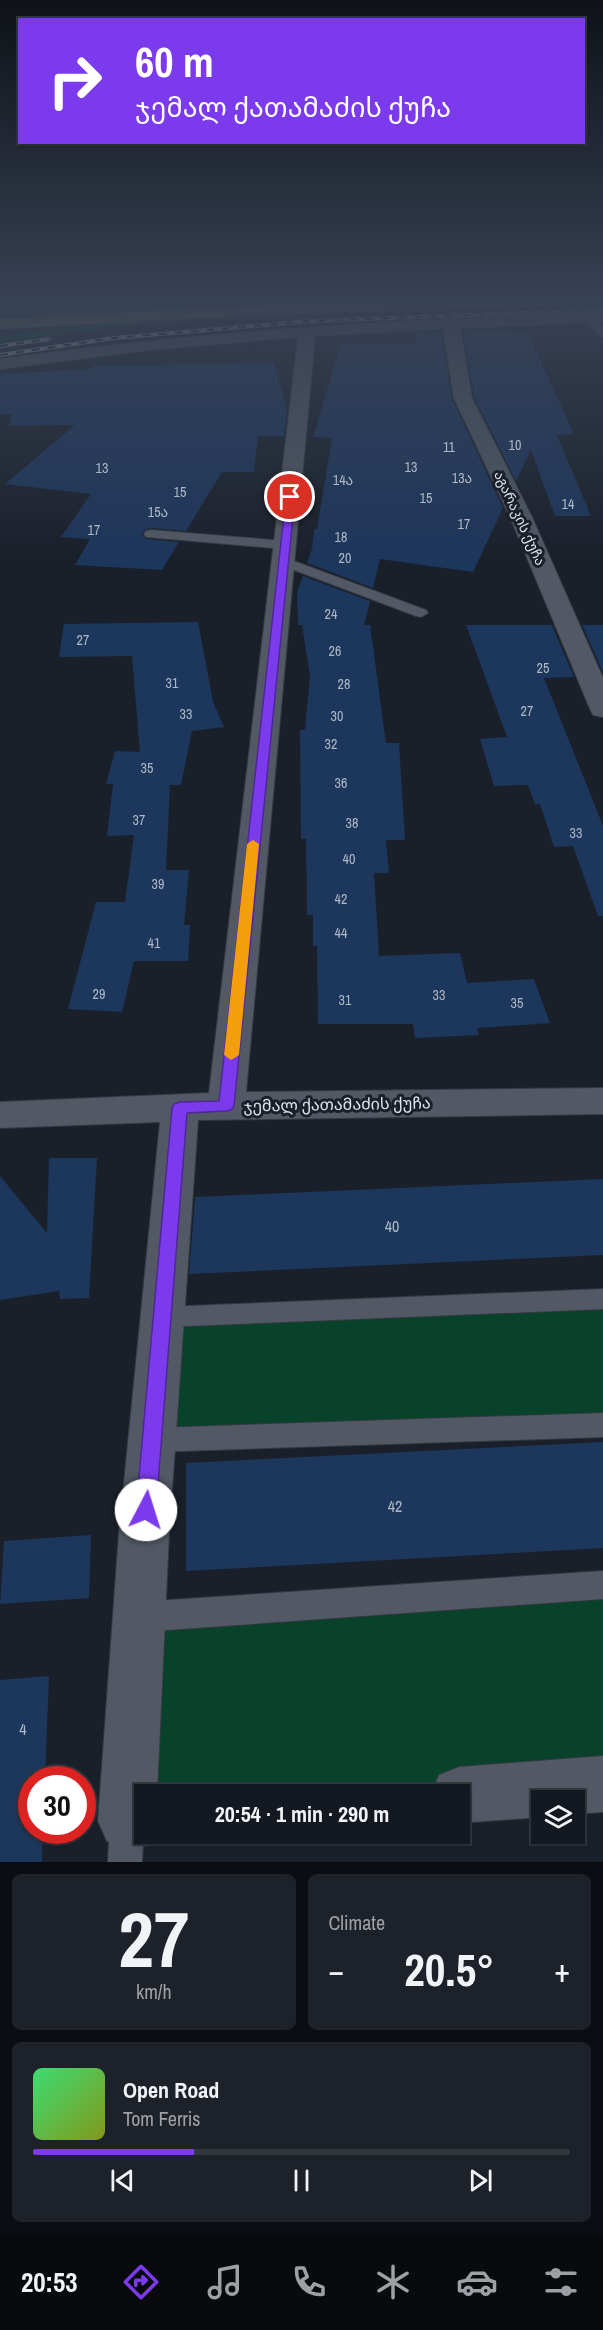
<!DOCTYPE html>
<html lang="en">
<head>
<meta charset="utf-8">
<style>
	:root { --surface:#141820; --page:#1d2129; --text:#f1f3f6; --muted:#9da0a5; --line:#33373e; --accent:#7c3aed }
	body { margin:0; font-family:"Archivo Narrow","Noto Sans Georgian",sans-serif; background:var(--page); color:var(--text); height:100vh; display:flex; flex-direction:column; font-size:22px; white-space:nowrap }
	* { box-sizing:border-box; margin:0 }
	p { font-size:20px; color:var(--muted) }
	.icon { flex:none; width:33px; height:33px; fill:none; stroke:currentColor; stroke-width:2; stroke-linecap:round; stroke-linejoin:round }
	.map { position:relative; height:1862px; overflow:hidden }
	.details { display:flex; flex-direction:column; gap:12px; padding:12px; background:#0b0d12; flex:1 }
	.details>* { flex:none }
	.guide { position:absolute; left:18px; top:18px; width:567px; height:126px; border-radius:0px; box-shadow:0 2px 4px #0004,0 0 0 2px var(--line); background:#7c3aed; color:#fff; overflow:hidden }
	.controls { position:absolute; left:531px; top:1790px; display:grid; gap:12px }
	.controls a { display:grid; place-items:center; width:54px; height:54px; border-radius:0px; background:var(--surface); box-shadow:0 2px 4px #0004,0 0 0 2px var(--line); font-size:30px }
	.speed { position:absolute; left:18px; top:1766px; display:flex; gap:12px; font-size:30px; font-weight:700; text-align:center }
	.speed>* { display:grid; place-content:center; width:78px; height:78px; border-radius:50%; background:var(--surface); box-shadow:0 2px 4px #0004,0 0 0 2px var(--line); line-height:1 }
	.speed .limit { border:9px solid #d22; background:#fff; color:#111 }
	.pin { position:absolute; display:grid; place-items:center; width:51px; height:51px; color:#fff; margin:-26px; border:3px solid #fff; border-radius:50%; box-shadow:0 2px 6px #0007 }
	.me { position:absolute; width:66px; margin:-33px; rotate:5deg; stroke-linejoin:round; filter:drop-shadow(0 0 4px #0008) }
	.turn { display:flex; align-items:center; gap:21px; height:126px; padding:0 18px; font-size:27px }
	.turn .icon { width:78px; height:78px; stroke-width:2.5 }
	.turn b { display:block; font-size:42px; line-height:51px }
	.big { font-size:45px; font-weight:800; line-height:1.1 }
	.details .widget { flex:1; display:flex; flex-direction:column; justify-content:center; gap:9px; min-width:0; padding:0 21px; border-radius:9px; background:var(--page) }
	.details .dial { align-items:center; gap:0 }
	.dial b { font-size:78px; line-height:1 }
	.song { display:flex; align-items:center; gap:18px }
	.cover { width:72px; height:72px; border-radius:9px; background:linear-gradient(135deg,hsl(140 70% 55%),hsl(70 70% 35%)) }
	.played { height:6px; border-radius:3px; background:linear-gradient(90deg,var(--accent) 30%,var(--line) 30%) }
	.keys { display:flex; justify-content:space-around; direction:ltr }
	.heat { display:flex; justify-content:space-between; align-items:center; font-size:33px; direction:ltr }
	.details .tiles { flex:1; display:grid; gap:12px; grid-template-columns:1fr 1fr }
	.widget:last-child { grid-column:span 2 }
	.trip { position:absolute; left:134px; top:1784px; width:336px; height:60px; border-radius:0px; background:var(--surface); box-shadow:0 2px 4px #0004,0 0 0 2px var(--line); font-weight:800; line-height:60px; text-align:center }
	.tabs { display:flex; height:96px; justify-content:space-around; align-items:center; background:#080a0d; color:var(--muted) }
	.tabs .icon { width:42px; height:42px }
	.tabs .current { color:var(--accent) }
	.tabs b { font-size:27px; color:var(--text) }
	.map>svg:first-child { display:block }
</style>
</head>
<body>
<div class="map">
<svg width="603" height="1862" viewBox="0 0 603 1862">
	<rect width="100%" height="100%" fill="#1a202a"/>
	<path fill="#08422a" d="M410,300H472L0,318V312Z
		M603,301L412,308L130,325L0,343V336L107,323L272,313Z
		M603,1299V1425L152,1440L162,1317Z
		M603,1584V1784L459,1794H144L143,1613Z"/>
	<path fill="#1d365b" d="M441,331L452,399L503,508L473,572L380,559L373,588L307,563L312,549L314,529H317L332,438L313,437L341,343L416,344V333Z
		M463,331L527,332L574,434L557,435L591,516H555L531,450L516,481L474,397Z
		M274,363L287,409L284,436H258L254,472H222L186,531L151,528L144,530L142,535L146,539L179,542L162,570L75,565L90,539L61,537L91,494L5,484L75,425L9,426L12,414H0V374L92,369V366Z
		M303,576L370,601L364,625H370L386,743H399L405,840H386L389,873H374L379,956L460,953L467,983L534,979L550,1023L477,1028L479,1035L415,1038L413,1024H318L317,946H313V915H307L306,839H301L300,730H305L310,676L302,625H298L297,592Z
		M198,622L213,702L224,727L192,731L181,785H170L166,870H189L184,925H190L188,961H134L122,1012L68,1009L96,902H125L134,835L107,836L113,784H106L115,751L140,752L132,656L59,657L64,624Z
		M466,625H552L574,677L544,678L603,826V916H598L573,846L554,847L540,804H535L528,785L494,786L480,739L507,737Z
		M582,625H603V672Z
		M49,1158H97L89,1298L60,1299L59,1291L0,1300V1176L47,1233Z
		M603,1179V1255L189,1274L195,1197Z
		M603,1442V1548L186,1571V1463Z
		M91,1535L89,1598L0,1604L4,1541Z
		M49,1676L45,1779H32V1830H43L42,1862H0V1680Z"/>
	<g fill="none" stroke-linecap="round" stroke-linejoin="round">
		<defs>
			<path id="service" d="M588,316H594L603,327V337C596,335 587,322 588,316Z
				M151,530L285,541L292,545L285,549L146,537L144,534L146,531Z
				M283,557L426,610L428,613L421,617L416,616L278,564L276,561L278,558Z
				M603,1289V1309L162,1327L153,1324L149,1317L153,1310L162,1307Z
				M603,1413V1437L152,1452L142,1449L138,1440L142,1431L152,1428Z
				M603,1571V1599L139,1632L128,1627L124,1617L128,1607L139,1602Z
				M127,1804L139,1809L144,1821L142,1862H108L110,1821L115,1809Z"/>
			<path id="minor" d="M603,312V322L460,328L472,398L532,517L603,678V717L593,715L590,709L510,517L454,398L443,329L315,336L246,1092L603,1088V1114L198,1120L169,1533L157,1794H144V1833H167L164,1839C139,1849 132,1852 107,1841L98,1821L119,1533L160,1122L0,1128V1102L209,1093L298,337L150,350L0,369V359C200,331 401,320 603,312Z
				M603,1756V1812L574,1814V1800H542V1817L459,1823V1794H431L439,1775L459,1767Z"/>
			<path id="primary" d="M433,300H581L573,305L237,316L0,329V319L237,306Z"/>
		</defs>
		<use href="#service" stroke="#353a42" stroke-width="2"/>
		<use href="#minor" stroke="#353a42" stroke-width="2"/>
		<use href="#primary" stroke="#353a42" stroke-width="2"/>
		<use href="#service" fill="#525964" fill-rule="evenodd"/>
		<use href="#minor" fill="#525964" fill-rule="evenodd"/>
		<use href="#primary" fill="#82764c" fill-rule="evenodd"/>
		<defs>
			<path id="rail" d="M0,346L49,339
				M0,355L114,338L311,321L603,310"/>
		</defs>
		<use href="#rail" stroke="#a2a6ae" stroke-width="4"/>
		<use href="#rail" stroke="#1a202a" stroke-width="2" stroke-dasharray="8" stroke-linecap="butt"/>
	</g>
	<linearGradient id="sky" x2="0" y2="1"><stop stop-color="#0e1217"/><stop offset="0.54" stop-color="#384255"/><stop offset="1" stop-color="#384255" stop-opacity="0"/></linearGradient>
	<rect width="603" height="560" fill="url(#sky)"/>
	<path fill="#7c3aed" stroke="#51269a" stroke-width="1.5" d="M290,495L295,497L234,1106L231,1110L226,1111L187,1113L156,1510L153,1516L146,1519L139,1516L136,1510L172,1108L174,1104L180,1102L219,1101L286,497Z"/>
	<path fill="#f59e0b" d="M253,840L259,844L239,1055L231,1060L224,1055L247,844Z"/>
	<g text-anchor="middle" stroke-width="6" stroke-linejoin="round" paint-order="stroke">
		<g font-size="14" fill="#aeb8c6">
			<text x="515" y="450">10</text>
			<text x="449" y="452">11</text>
			<text x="411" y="472">13</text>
			<text x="102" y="473">13</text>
			<text x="462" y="483">13ა</text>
			<text x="343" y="485">14ა</text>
			<text x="180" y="497">15</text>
			<text x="426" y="503">15</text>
			<text x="568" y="509">14</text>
			<text x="158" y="517">15ა</text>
			<text x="464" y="529">17</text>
			<text x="94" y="535">17</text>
			<text x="341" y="542">18</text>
			<text x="345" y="563">20</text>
			<text x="331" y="619">24</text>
			<text x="83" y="645">27</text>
			<text x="335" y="656">26</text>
			<text x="543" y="673">25</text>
			<text x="172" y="688">31</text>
			<text x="344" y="689">28</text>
			<text x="527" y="716">27</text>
			<text x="186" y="719">33</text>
			<text x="337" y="721">30</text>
			<text x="331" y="749">32</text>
			<text x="147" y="773">35</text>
			<text x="341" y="788">36</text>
			<text x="139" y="825">37</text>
			<text x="352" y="828">38</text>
			<text x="576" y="838">33</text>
			<text x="349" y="864">40</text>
			<text x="158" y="889">39</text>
			<text x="341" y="904">42</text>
			<text x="341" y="938">44</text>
			<text x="154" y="948">41</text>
			<text x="99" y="999">29</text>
			<text x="439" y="1000">33</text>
			<text x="345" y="1005">31</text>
			<text x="517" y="1008">35</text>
		</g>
		<g font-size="14" fill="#dfe3ea" stroke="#1a202a">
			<text transform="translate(520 518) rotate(65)" y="5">აგარაკის ქუჩა</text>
		</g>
		<g font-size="16" fill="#dfe3ea" stroke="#1a202a">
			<text transform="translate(337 1104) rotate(-1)" y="6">ჯემალ ქათამაძის ქუჩა</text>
		</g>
		<g font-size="16" fill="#aeb8c6">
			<text x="392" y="1232">40</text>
			<text x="395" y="1512">42</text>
			<text x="23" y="1735">4</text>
		</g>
	</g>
</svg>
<div class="controls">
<a><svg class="icon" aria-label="layers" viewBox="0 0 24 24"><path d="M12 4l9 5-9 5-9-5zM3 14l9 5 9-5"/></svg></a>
</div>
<div class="speed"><div class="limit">30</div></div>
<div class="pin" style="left:290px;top:497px;background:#d93025"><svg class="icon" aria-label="arrive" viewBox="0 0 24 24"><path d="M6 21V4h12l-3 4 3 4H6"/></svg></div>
<svg class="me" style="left:146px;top:1510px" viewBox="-20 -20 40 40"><circle r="19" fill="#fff"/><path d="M0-13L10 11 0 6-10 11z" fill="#7c3aed"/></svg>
<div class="trip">20:54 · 1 min · 290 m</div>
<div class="guide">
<div class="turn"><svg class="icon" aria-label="right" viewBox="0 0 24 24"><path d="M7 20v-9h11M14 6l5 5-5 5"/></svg><div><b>60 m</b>ჯემალ ქათამაძის ქუჩა</div></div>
</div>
</div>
<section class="details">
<div class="tiles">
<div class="widget dial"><b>27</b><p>km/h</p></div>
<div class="widget"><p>Climate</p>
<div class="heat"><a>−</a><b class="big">20.5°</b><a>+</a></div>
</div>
<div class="widget">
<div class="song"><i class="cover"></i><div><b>Open Road</b><p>Tom Ferris</p></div></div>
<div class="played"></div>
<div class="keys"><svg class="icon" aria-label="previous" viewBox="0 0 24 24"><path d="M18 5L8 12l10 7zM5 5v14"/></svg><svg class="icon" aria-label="pause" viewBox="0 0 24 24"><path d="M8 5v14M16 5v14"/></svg><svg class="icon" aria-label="next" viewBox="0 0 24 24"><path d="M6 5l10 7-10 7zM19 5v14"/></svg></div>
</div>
</div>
</section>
<nav class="tabs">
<b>20:53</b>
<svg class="icon current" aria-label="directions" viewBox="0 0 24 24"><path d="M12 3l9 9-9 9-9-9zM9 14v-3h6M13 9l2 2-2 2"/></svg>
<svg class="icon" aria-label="music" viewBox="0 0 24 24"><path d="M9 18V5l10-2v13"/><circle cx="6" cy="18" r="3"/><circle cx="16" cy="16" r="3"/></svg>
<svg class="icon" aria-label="phone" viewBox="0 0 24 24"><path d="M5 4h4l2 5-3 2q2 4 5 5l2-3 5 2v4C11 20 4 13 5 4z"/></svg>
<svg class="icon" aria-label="climate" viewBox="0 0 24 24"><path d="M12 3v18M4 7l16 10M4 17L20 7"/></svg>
<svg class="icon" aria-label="car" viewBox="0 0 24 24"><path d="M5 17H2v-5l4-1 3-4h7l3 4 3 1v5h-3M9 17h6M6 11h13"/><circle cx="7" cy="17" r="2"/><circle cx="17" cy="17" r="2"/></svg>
<svg class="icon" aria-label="filters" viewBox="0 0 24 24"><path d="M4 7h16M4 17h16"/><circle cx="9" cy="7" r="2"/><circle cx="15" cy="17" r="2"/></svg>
</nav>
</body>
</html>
